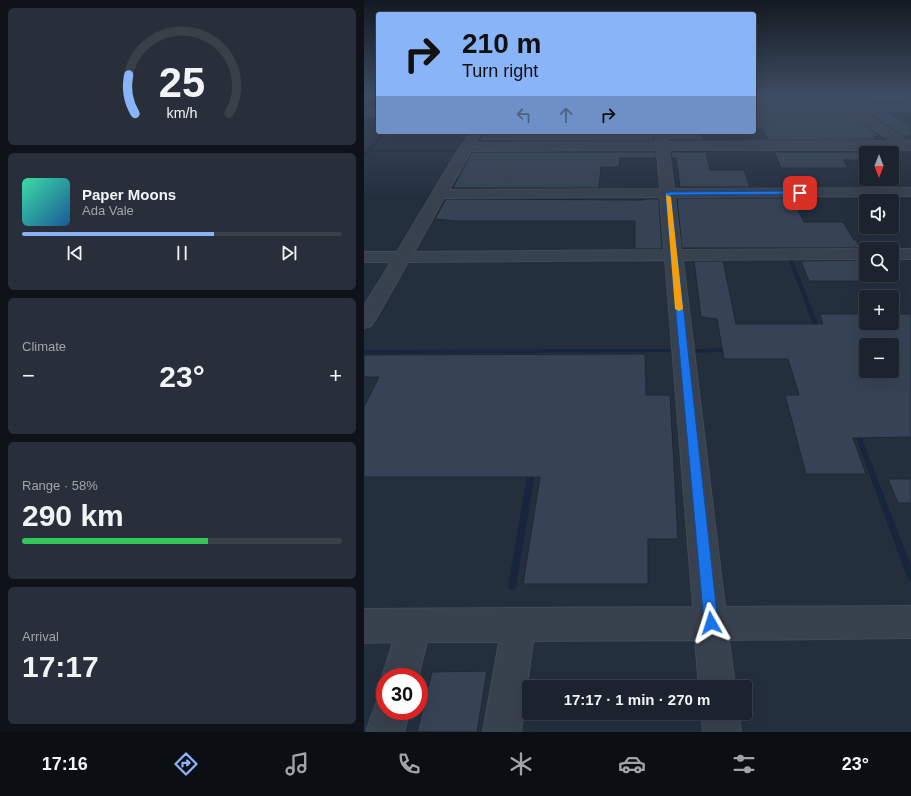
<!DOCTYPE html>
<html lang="en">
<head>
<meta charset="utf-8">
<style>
	:root { --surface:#1b232e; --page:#282f3a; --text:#f1f3f6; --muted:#a0a4aa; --line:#39404a; --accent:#8ab4f8 }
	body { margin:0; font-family:Arial,sans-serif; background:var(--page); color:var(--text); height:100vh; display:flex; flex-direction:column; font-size:15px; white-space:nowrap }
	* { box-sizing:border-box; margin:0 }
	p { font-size:13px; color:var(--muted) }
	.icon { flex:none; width:22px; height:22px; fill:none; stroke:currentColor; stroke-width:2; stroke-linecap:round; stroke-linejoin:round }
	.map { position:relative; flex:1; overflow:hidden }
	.side { display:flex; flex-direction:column; gap:8px; padding:8px; background:#0f1319; width:364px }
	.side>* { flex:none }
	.hud { position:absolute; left:12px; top:12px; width:380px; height:122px; border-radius:4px; box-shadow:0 4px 16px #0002,0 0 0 1px var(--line); background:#8ab4f8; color:#111; overflow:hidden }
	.needle { width:26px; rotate:180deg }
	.tools { position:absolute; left:495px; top:146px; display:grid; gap:8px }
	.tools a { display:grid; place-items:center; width:40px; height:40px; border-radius:4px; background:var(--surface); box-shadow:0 4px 16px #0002,0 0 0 1px var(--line); font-size:20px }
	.speed { position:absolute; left:12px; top:668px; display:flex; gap:8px; font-size:20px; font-weight:700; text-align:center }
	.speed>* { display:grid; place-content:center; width:52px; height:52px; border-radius:50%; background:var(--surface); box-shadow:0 4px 16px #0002,0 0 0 1px var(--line); line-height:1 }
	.speed .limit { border:6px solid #d22; background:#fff; color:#111 }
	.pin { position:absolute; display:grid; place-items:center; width:34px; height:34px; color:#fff; margin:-17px; border-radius:8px; box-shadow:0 2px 6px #0006 }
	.me { position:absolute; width:44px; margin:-22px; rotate:354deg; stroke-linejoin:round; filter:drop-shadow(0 0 3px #0008) }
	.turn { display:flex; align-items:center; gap:14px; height:84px; padding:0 20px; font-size:18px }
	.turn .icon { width:52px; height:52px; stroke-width:2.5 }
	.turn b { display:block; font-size:28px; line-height:34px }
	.lanes { display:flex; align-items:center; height:38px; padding:0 20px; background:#0003; justify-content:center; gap:20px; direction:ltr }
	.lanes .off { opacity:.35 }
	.big { font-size:30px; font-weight:700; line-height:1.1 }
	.side .tile { flex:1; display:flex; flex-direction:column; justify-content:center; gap:6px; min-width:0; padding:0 14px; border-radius:6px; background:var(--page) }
	.side .dial { align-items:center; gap:0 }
	.dial svg { height:104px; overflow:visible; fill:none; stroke:var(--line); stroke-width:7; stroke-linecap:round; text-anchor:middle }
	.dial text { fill:var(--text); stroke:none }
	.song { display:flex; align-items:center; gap:12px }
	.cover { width:48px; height:48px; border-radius:6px; background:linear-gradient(135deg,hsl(160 70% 55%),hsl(210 70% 35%)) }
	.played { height:4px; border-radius:2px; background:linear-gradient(90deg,var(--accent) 60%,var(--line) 60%) }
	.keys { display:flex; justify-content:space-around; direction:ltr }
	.heat { display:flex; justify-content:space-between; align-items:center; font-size:22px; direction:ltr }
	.charge { height:6px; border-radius:3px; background:linear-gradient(90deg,#34c759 58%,var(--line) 0) }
	.trip { position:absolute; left:158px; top:680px; width:230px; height:40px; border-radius:4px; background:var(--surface); box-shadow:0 4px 16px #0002,0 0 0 1px var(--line); font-weight:700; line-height:40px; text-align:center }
	.tab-bar { display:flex; height:64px; justify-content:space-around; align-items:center; background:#0b0e12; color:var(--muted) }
	.tab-bar .icon { width:28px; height:28px }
	.tab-bar .current { color:var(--accent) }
	.tab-bar b { font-size:18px; color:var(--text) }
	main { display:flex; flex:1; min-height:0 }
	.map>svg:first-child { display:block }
</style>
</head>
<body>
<main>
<section class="side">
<div class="tile dial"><svg viewBox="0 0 100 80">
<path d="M14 69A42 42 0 1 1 86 69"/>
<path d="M14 69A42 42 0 0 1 9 39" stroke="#8ab4f8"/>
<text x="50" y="56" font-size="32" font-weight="700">25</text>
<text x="50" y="72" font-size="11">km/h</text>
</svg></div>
<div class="tile">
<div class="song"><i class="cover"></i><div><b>Paper Moons</b><p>Ada Vale</p></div></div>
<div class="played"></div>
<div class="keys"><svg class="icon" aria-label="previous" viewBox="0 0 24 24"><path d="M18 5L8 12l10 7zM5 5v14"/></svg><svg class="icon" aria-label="pause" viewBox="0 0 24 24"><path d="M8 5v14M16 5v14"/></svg><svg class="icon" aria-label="next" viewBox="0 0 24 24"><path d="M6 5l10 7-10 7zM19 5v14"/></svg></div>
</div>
<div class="tile"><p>Climate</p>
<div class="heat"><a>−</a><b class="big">23°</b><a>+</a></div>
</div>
<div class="tile"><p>Range · 58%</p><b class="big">290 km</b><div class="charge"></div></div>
<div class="tile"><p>Arrival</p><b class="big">17:17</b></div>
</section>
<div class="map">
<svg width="547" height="732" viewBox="0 0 547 732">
	<rect width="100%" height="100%" fill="#242f3e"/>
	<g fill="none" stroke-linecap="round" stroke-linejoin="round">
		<path fill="#17263c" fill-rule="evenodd" d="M20,132H24L7,150H93L95,151L93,152H6L0,157V154L3,150Z
			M409,149L411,150L410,151L309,152L307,151L309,150Z
			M107,150H126L128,151L126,152H106L105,151Z
			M195,150H205L207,151L205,152H195Z
			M222,150H231L233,151L231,152H221V150Z
			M246,150H294L296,151L294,152H245V150Z
			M425,260H427L429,261L457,330L456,331H452L451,330L425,261Z
			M366,348L369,350L368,351L333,353L330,351L333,349Z
			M308,349L311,351L310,352L0,354V350H1Z
			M490,428H494L495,430L547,566V581L544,580L543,577L489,430Z
			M168,467L171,468L172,470L152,586L151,589L148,590L145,589L144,586L164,470L165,468Z"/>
	</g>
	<path fill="#364354" stroke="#1f2835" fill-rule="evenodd" d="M401,95H460L475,108H390V97H402Z
		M476,95H495L512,105L492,106Z
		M525,113L547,126V136H538L506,114Z
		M390,116H489L516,136H509L512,140H404L398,128H390Z
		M121,132H290V141H115Z
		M305,132H337L339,140H305Z
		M108,152H292V158H256L255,167H237L235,188H89Z
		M307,152H342L346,170H380L386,187H316L312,158H308Z
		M410,152H523L524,153H502V160H479L484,168H417Z
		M313,198H428L440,222H479L490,240H492L496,248H318Z
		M82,199L280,200V199H295L298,249H271V221H92L71,219Z
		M502,260V281H445L437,261Z
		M330,261H359L372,324H459L456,314H502V323H528V314H547V437L489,438L502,474H442L421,395H435L424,359H360L353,319L337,317ZM502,345H528V371H502Z
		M281,354L282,395H306L314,539H284V584H159L176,477H0V407L15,377H0V355Z
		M524,479H547V503H534Z
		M123,671L113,732H53L68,672Z"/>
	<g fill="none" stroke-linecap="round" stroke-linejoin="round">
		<defs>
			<path id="minor" d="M461,95H473L492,108L547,104V110L501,113L543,141H547V150H305L310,189L547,188V196L311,197L317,250L502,249H503L502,259L319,260L361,607L547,606V638L365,640L371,687H335L331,640L169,641L157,732H119L135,642H63L54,677H21V684L18,677L29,642L0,643V609L329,607L301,260L44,262L10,322L7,326L0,328V306L27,262H0V252H33L96,147L108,132H114L116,135L111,143L292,142L291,132H303L304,142L527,141L489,115H390V109H479ZM293,150L296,189L85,190L107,151ZM296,197L300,250L50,252L80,198Z
				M0,110H14V116H0Z
				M527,249H547V259H528Z
				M21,695V711H46L40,732H2L14,698Z
				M337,713H375L377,732H339Z"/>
		</defs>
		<use href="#minor" stroke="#414a57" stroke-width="2"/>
		<use href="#minor" fill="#38414e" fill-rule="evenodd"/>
	</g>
	<linearGradient id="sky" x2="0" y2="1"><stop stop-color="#141a22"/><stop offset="0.48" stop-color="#3f4d63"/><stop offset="1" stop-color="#3f4d63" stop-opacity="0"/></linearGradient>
	<rect width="547" height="198" fill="url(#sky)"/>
	<path fill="#1a73e8" stroke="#114b97" d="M436,191L438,193V194L307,195L354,623L352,628L347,630L342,628L340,623L301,193L304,192Z"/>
	<path fill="#f59e0b" d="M302,195L307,197L319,309L315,311L311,309Z"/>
</svg>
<div class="tools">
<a><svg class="needle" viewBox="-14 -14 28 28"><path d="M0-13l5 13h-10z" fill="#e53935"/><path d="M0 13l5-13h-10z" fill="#a0a4aa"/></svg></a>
<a><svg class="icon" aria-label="sound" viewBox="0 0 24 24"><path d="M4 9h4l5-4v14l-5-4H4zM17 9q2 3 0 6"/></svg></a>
<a><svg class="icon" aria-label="search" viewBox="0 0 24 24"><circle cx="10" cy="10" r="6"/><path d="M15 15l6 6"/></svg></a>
<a>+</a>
<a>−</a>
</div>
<div class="speed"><div class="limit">30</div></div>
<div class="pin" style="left:436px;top:193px;background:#d93025"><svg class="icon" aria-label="arrive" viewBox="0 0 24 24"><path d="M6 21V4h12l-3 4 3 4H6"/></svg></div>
<svg class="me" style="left:347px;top:623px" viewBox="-20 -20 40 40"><path d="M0-17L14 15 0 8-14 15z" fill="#1a73e8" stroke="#fff" stroke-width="4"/></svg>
<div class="trip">17:17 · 1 min · 270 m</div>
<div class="hud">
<div class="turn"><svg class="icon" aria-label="right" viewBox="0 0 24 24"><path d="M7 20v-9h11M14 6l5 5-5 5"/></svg><div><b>210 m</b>Turn right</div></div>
<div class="lanes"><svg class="icon off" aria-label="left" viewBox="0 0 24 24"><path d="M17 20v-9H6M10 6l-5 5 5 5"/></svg><svg class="icon off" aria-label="ahead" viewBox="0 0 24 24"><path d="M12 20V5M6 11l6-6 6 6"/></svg><svg class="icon" aria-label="right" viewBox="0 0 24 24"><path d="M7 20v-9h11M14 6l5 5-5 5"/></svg></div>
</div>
</div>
</main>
<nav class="tab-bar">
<b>17:16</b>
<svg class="icon current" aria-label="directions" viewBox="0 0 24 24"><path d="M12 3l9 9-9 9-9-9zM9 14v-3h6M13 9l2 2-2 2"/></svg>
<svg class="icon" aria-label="music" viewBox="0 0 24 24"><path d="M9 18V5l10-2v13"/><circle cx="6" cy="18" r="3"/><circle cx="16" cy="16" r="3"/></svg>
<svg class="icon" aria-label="phone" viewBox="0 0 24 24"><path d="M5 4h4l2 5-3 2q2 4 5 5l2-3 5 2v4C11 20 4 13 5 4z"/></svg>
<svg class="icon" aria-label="climate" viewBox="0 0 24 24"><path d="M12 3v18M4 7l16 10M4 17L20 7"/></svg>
<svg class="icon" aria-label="car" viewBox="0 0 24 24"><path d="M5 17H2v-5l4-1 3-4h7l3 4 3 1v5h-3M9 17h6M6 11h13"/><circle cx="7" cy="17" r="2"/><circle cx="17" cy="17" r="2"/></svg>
<svg class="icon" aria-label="filters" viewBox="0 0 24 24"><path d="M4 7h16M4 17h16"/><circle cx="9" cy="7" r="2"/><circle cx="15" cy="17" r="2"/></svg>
<b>23°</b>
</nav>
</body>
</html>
